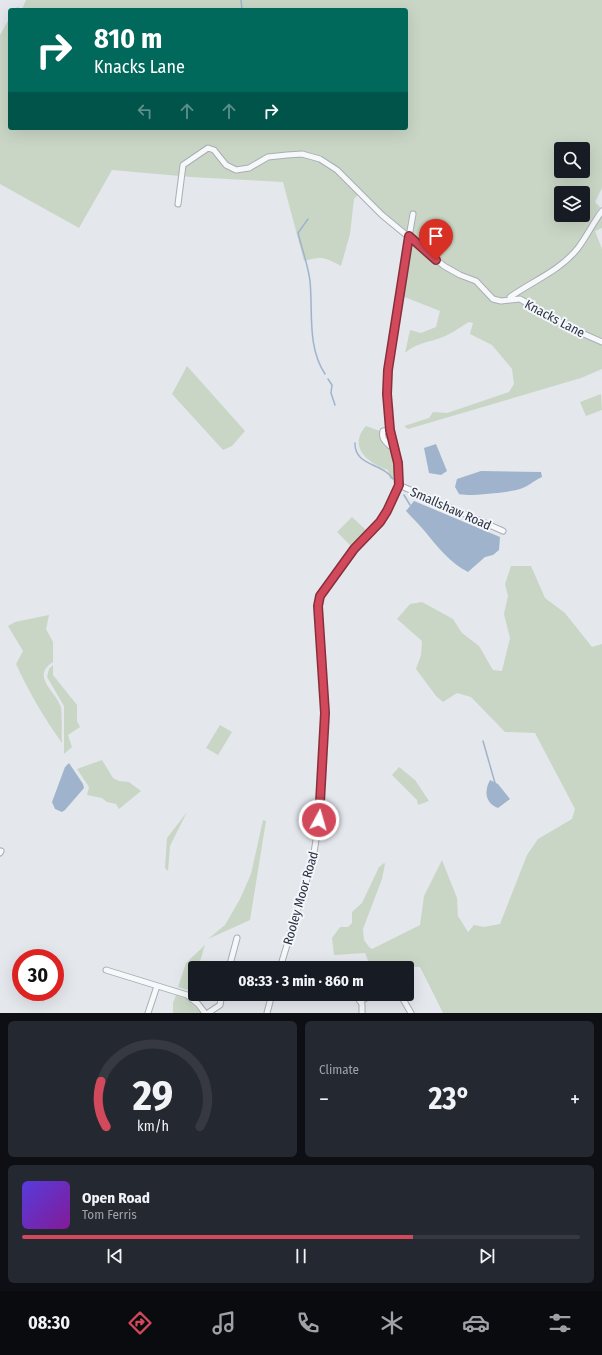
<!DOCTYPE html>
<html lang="en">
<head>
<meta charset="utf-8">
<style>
	:root { --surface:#171b24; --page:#242831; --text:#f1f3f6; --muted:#9ea1a6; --line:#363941; --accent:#d1495b }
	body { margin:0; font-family:"Fira Sans Condensed",sans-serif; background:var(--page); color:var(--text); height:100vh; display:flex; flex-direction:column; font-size:15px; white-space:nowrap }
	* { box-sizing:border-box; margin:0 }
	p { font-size:13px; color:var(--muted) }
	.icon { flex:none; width:22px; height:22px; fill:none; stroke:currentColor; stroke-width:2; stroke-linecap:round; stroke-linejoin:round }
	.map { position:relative; height:1013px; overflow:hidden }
	.side { display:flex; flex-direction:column; gap:8px; padding:8px; background:#0d0f14; flex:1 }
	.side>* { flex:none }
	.hud { position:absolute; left:8px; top:8px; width:400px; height:122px; border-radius:4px; box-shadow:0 4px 16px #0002; background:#00695c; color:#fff; overflow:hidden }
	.controls { position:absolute; left:554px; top:142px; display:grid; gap:8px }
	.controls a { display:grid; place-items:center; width:36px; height:36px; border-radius:4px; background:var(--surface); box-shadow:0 4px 16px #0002; font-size:20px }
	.speed { position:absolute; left:12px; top:949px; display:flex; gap:8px; font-size:20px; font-weight:700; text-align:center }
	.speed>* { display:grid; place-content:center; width:52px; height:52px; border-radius:50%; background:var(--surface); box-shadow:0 4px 16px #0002; line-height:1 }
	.speed .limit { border:6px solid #d22; background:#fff; color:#111 }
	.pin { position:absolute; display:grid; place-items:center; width:34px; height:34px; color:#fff; margin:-41px -17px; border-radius:50% 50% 50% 0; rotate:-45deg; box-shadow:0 0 4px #0007 }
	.pin .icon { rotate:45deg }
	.me { position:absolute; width:44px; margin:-22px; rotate:6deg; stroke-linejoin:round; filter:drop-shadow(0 0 3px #0008) }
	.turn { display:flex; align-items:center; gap:14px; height:84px; padding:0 20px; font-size:18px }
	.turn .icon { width:52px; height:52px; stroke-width:2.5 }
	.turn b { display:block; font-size:28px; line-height:34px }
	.lanes { display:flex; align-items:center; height:38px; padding:0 20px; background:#0003; justify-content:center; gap:20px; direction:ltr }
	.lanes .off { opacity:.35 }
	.big { font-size:30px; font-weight:700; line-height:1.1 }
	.side .tile { flex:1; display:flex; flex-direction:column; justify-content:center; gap:6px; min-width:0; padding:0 14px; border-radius:6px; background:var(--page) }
	.side .dial { align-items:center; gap:0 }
	.dial svg { height:104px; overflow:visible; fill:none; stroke:var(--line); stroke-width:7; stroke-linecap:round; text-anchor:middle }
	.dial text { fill:var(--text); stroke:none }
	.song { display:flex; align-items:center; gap:12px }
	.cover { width:48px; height:48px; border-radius:6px; background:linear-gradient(135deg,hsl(250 70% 55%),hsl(290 70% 35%)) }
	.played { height:4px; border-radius:2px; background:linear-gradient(90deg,var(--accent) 70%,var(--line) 70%) }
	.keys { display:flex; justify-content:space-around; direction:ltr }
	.heat { display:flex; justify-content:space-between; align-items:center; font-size:22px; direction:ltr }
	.side .tiles { flex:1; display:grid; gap:8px; grid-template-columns:1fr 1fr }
	.tile:last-child { grid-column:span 2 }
	.trip { position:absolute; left:188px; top:961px; width:226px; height:40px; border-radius:4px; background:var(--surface); box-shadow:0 4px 16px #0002; font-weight:700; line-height:40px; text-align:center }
	.tabs { display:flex; height:64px; justify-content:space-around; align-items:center; background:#090b0e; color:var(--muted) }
	.tabs .icon { width:28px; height:28px }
	.tabs .active { color:var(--accent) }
	.tabs b { font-size:18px; color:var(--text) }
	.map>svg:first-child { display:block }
</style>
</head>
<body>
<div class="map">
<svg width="602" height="1013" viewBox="0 0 602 1013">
	<rect width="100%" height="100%" fill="#e4e7ec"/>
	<path fill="#c9d6c5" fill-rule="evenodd" d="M26,0H602V188L595,202L600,207L592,220L593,225L602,215V228L595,231L602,249V369L581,378L408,429L404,426L429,418L433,412L447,413L509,392L514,384L512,369L492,345L470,334L473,323L469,322C459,328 448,336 437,339C425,343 415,344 405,353L410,330L421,333L436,327L440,311L402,296L412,235L396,224L361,191L354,199L350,234L341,266C324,257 322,256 304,261L283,182L191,177L112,170L79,228L0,184V35L10,17V128H406V10H15L17,7L22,9ZM561,149H583V171H561ZM561,193H583V215H561Z
		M187,366L245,431L232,446L223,450L172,394Z
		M601,394L602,410L586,416L580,402Z
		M366,426L380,431V438L393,454L397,478L390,479L388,470C369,464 347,447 366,426Z
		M352,517L367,531L351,546L337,532Z
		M511,566H531L545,598L565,613L592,647L602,644V1013H443L420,967L396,966L371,968L365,953L334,955L332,938L340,927H348L352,923V912L362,903L379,867L384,863L385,864L382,879L363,929L364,940L369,947L372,949L420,925L424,896L442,860L457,898L458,916L468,932L474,925L484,927L500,924L527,855L538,839L572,819L575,809L535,733L505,732L471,697L457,693L443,702L436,696L416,669L421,655L422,641L397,619L410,604L422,602L453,619L462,633L479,646L493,670L502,671L510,638L504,614L508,596L505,584Z
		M49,615L46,629L53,642V662C31,676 54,690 60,705C63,711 61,735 62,743C44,718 29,692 16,664L23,651L8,626L15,622Z
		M53,665V675L77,705V721L80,727L68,735L72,747L64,754V706L47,677L49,669Z
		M220,725L232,732L218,755L206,748Z
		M102,760L113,778L119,781L129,782L141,791L119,809L116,804L107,802L102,798L87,795L89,787L77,769Z
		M399,767L415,780L429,801L418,805L417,800L392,775Z
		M187,812L170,846L168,871L165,868L167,838Z
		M263,820L266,821L250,920L208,939L225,925L240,899L251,874Z
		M205,945L198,968H195V977L191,991L178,987L186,963Z
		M176,995L187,999L201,1013H173V1003Z"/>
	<path fill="#9fb4cc" d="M436,444L447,471L441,475L429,473L424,448Z
		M481,471L541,472L542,477C533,481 529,486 520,489C513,492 465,497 459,494L455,487L457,479Z
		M414,501L500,537L499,550L493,555L485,557L468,572C451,563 439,549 427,534C421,526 413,519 406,511Z
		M69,763L83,784L84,788L65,810L62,812L55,809L52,802L65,767Z
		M490,780L498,784L510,799L498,808C485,803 484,791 490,780Z"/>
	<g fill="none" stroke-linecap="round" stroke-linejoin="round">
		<path stroke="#9fb4cc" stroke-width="1.5" d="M241,0L242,10
			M308,219L298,233C302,249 308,265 310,281C313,312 307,347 325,374
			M328,379L332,385L331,393L335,405
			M355,443C354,466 383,463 393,479
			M404,495L410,505
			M483,741L495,783"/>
		<defs>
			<path id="minor" d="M178,204L183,165L208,148L214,150L226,165L236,170L249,168L268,157L287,155L302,154L320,159L337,170L382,215L444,266L460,275L476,281L493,299L501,301L520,299L568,327L602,342
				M510,299V297C533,281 561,270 578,248C587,236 593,223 602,211
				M390,430L387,394L388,370L394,337L398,300L413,214
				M399,485L503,531
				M0,853L1,851
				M229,968L237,938
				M280,968L313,859L321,808V768L325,713L318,614L320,596L355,549L380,522L387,511L399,485L398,463L390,430L383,431C381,438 385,441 390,446H395
				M106,970L187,995L198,1004L205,1013
				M355,994L362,1004V1013
				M400,994L411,1013
				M360,1001L374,994
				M148,1013L157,986
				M208,1013L220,1005L222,994
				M267,1013L272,994"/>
		</defs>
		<use href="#minor" stroke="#a9aeb7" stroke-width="7"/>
		<use href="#minor" stroke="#f7f8fa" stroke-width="5"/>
	</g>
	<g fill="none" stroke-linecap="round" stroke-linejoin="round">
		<defs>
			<path id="route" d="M319,820L325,713L318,606L320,596L354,549L380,522L387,511L399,485L398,463L390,430L387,394L388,370L409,236L436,260"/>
		</defs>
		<use href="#route" stroke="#882f3b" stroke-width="10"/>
		<use href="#route" stroke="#d1495b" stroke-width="7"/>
	</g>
	<g text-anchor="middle" stroke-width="4" stroke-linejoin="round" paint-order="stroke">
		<g font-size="13" fill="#2b3445" stroke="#f4f6f9">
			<text transform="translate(555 318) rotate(28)" y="5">Knacks Lane</text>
			<text transform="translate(451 508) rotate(24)" y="5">Smallshaw Road</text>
			<text transform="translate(300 898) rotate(-74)" y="5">Rooley Moor Road</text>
		</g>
	</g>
</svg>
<div class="controls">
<a><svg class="icon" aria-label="search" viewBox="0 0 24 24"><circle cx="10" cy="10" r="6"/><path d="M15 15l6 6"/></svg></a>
<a><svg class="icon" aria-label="layers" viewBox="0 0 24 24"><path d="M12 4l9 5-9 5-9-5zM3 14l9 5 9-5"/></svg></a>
</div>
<div class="speed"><div class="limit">30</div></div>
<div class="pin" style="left:436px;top:260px;background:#d93025"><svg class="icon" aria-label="arrive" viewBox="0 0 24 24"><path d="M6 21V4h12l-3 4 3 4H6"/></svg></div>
<svg class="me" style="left:319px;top:820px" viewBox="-20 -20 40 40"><circle r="17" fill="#d1495b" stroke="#fff" stroke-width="3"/><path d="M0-11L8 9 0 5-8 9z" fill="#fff"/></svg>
<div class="trip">08:33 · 3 min · 860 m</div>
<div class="hud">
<div class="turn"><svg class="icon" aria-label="right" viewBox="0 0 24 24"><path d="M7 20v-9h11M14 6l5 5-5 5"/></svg><div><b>810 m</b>Knacks Lane</div></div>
<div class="lanes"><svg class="icon off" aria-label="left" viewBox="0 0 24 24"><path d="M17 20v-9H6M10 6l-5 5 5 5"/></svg><svg class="icon off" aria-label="ahead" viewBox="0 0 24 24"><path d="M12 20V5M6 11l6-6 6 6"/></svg><svg class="icon off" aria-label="ahead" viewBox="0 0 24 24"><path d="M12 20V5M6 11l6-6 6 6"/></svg><svg class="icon" aria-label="right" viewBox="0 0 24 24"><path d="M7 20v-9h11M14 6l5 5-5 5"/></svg></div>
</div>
</div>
<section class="side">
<div class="tiles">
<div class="tile dial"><svg viewBox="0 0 100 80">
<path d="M14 69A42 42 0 1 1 86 69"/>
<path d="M14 69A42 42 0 0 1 10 34" stroke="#d1495b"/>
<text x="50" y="56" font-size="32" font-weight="700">29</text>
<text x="50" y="72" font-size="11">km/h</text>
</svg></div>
<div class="tile"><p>Climate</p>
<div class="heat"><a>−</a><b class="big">23°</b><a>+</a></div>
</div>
<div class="tile">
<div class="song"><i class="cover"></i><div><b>Open Road</b><p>Tom Ferris</p></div></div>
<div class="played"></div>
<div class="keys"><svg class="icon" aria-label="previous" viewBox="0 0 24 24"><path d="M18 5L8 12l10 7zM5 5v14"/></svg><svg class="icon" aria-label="pause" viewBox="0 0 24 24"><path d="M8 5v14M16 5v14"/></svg><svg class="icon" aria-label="next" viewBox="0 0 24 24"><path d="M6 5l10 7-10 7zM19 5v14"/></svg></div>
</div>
</div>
</section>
<nav class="tabs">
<b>08:30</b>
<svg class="icon active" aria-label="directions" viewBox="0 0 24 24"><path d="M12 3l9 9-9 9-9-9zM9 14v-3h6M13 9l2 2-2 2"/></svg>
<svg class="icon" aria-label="music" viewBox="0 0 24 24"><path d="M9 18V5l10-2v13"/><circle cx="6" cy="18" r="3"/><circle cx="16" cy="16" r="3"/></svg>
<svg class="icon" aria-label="phone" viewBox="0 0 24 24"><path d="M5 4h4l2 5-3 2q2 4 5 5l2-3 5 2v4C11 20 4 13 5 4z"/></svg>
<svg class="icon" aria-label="climate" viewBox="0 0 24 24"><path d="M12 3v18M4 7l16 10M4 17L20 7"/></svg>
<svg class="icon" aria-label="car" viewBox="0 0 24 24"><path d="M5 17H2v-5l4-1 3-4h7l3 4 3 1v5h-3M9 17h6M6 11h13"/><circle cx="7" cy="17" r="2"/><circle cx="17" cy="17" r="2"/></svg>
<svg class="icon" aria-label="filters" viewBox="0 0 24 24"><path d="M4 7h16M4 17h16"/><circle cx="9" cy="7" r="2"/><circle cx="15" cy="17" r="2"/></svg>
</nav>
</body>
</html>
